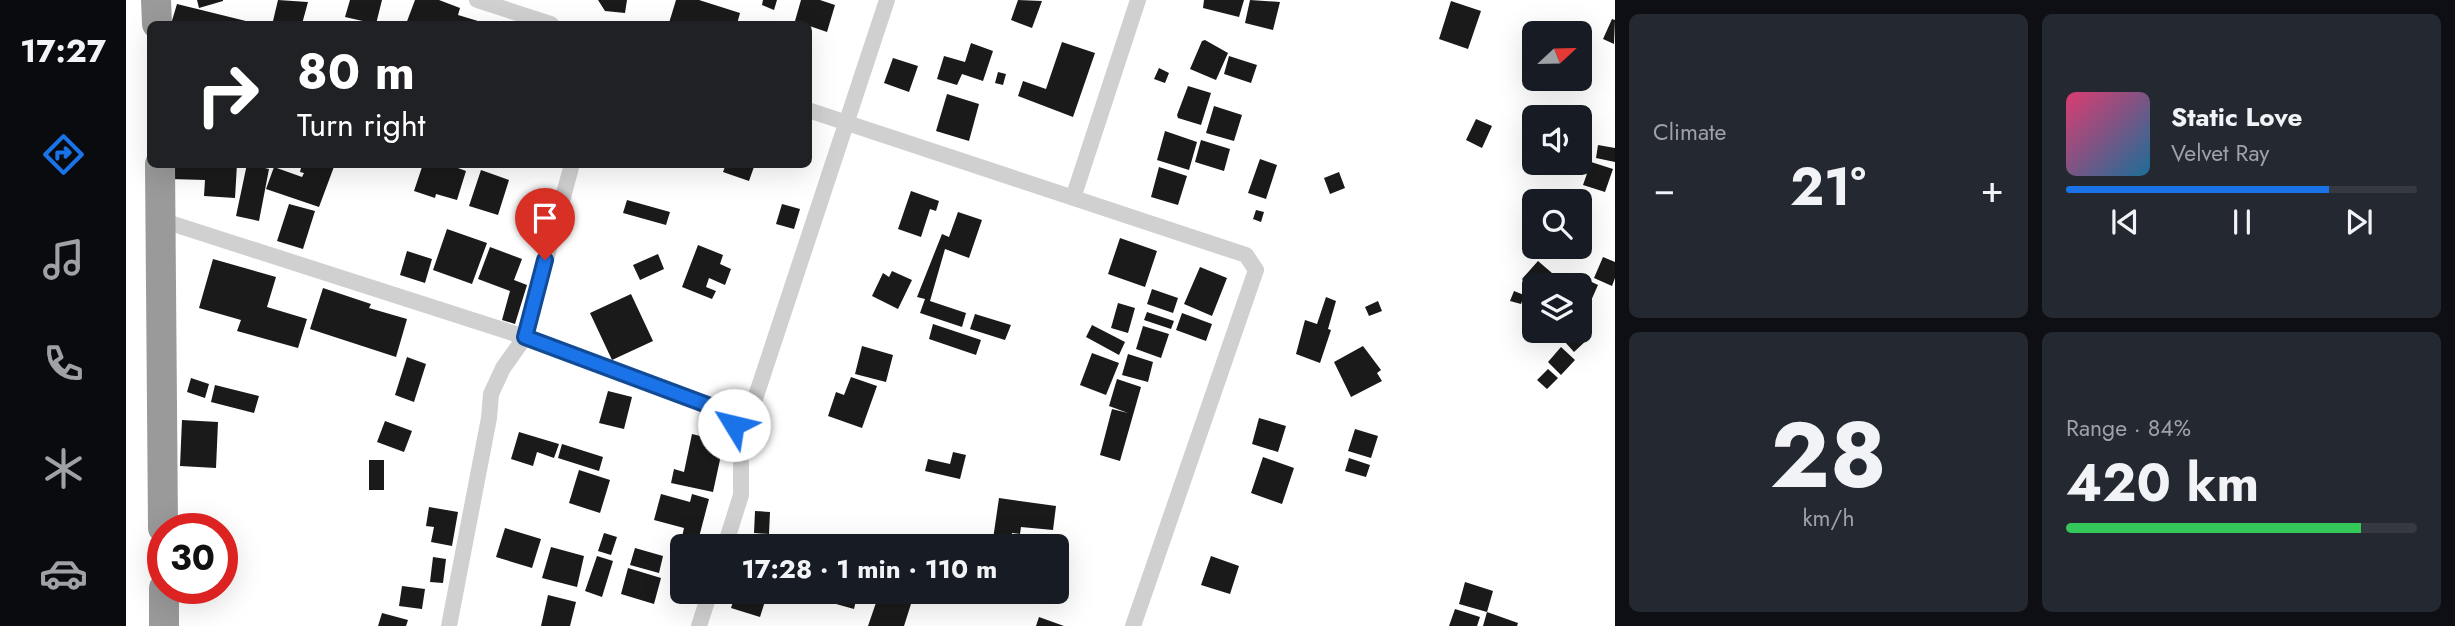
<!DOCTYPE html>
<html lang="en">
<head>
<meta charset="utf-8">
<style>
	:root { --surface:#171b24; --page:#242831; --text:#f1f3f6; --muted:#9ea1a6; --line:#363941; --accent:#1a73e8 }
	body { margin:0; font-family:Jost,sans-serif; background:var(--page); color:var(--text); height:100vh; display:flex; flex-direction:column; font-size:26px; white-space:nowrap }
	* { box-sizing:border-box; margin:0 }
	p { font-size:23px; color:var(--muted) }
	.icon { flex:none; width:38px; height:38px; fill:none; stroke:currentColor; stroke-width:2; stroke-linecap:round; stroke-linejoin:round }
	.map { position:relative; flex:1; overflow:hidden }
	.panel { display:flex; flex-direction:column; gap:14px; padding:14px; background:#0d0f14; width:840px }
	.panel>* { flex:none }
	.hud { position:absolute; left:21px; top:21px; width:665px; height:147px; border-radius:10px; box-shadow:0 7px 28px #0002; background:#202124; color:#fff; overflow:hidden }
	.needle { width:46px; rotate:68deg }
	.tools { position:absolute; left:1396px; top:21px; display:grid; gap:14px }
	.tools a { display:grid; place-items:center; width:70px; height:70px; border-radius:10px; background:var(--surface); box-shadow:0 7px 28px #0002; font-size:35px }
	.speed { position:absolute; left:21px; top:513px; display:flex; gap:14px; font-size:35px; font-weight:700; text-align:center }
	.speed>* { display:grid; place-content:center; width:91px; height:91px; border-radius:50%; background:var(--surface); box-shadow:0 7px 28px #0002; line-height:1 }
	.speed .limit { border:10px solid #d22; background:#fff; color:#111 }
	.pin { position:absolute; display:grid; place-items:center; width:60px; height:60px; color:#fff; margin:-72px -30px; border-radius:50% 50% 50% 0; rotate:-45deg; box-shadow:0 0 7px #0007 }
	.pin .icon { rotate:45deg }
	.me { position:absolute; width:77px; margin:-38px; rotate:306deg; stroke-linejoin:round; filter:drop-shadow(0 0 5px #0008) }
	.turn { display:flex; align-items:center; gap:24px; height:147px; padding:0 35px; font-size:32px }
	.turn .icon { width:91px; height:91px; stroke-width:2.5 }
	.turn b { display:block; font-size:49px; line-height:60px }
	.big { font-size:52px; font-weight:700; line-height:1.1 }
	.panel .tile { flex:1; display:flex; flex-direction:column; justify-content:center; gap:10px; min-width:0; padding:0 24px; border-radius:10px; background:var(--page) }
	.panel .dial { align-items:center; gap:0 }
	.dial b { font-size:91px; line-height:1 }
	.song { display:flex; align-items:center; gap:21px }
	.cover { width:84px; height:84px; border-radius:10px; background:linear-gradient(135deg,hsl(340 70% 55%),hsl(200 70% 35%)) }
	.played { height:7px; border-radius:4px; background:linear-gradient(90deg,var(--accent) 75%,var(--line) 75%) }
	.keys { display:flex; justify-content:space-around; direction:ltr }
	.heat { display:flex; justify-content:space-between; align-items:center; font-size:38px; direction:ltr }
	.charge { height:10px; border-radius:5px; background:linear-gradient(90deg,#34c759 84%,var(--line) 0) }
	.panel .tiles { flex:1; display:grid; gap:14px; grid-template-columns:repeat(2,1fr) }
	.trip { position:absolute; left:544px; top:534px; width:399px; height:70px; border-radius:10px; background:var(--surface); box-shadow:0 7px 28px #0002; font-weight:700; line-height:70px; text-align:center }
	main { display:flex; flex:1; min-height:0 }
	.dock { display:flex; flex-direction:column; width:126px; justify-content:space-around; align-items:center; background:#090b0e; color:var(--muted) }
	.dock .icon { width:49px; height:49px }
	.dock .active { color:var(--accent) }
	.dock b { font-size:32px; color:var(--text) }
	.map>svg:first-child { display:block }
</style>
</head>
<body>
<main>
<nav class="dock">
<b>17:27</b>
<svg class="icon active" aria-label="directions" viewBox="0 0 24 24"><path d="M12 3l9 9-9 9-9-9zM9 14v-3h6M13 9l2 2-2 2"/></svg>
<svg class="icon" aria-label="music" viewBox="0 0 24 24"><path d="M9 18V5l10-2v13"/><circle cx="6" cy="18" r="3"/><circle cx="16" cy="16" r="3"/></svg>
<svg class="icon" aria-label="phone" viewBox="0 0 24 24"><path d="M5 4h4l2 5-3 2q2 4 5 5l2-3 5 2v4C11 20 4 13 5 4z"/></svg>
<svg class="icon" aria-label="climate" viewBox="0 0 24 24"><path d="M12 3v18M4 7l16 10M4 17L20 7"/></svg>
<svg class="icon" aria-label="car" viewBox="0 0 24 24"><path d="M5 17H2v-5l4-1 3-4h7l3 4 3 1v5h-3M9 17h6M6 11h13"/><circle cx="7" cy="17" r="2"/><circle cx="17" cy="17" r="2"/></svg>
</nav>
<div class="map">
<svg width="1489" height="626" viewBox="0 0 1489 626">
	<rect width="100%" height="100%" fill="#fff"/>
	<path fill="#1a1a1a" d="M71,0H97V1L73,8Z
		M152,0L182,2L176,24H158L147,21Z
		M224,0H256L250,24L219,17Z
		M289,0H313L334,8L332,15L362,24H280Z
		M472,0H501L499,13L479,11Z
		M550,0H573L614,13L611,24H548L543,23Z
		M637,0H651L648,10L636,5Z
		M675,0H694L709,5L701,32L669,21Z
		M892,0L916,1L906,28L885,20Z
		M1078,0H1118L1113,17L1077,8Z
		M1124,0L1154,2L1147,30L1119,23Z
		M1325,1L1355,11L1342,49L1313,39Z
		M51,4L128,23V24H45Z
		M1486,19L1489,20L1488,44L1477,39Z
		M1079,40L1102,53L1090,80L1064,69L1076,41Z
		M936,42L969,53L947,117L892,96L897,81L920,89Z
		M845,43L867,51L857,81L836,74L831,85L811,79L818,56L839,62Z
		M1103,56L1131,65L1125,83L1098,74Z
		M767,58L792,66L783,92L758,83Z
		M1033,68L1043,73L1039,83L1028,79Z
		M872,72L880,74L877,85L869,83Z
		M1416,79H1438L1436,85Z
		M1062,86L1085,93L1075,125L1052,118L1051,115Z
		M821,94L853,104L843,141L810,131Z
		M1088,106L1116,115L1108,141L1080,133Z
		M1350,119L1366,126L1356,148L1340,140Z
		M1039,131L1071,142L1063,170L1031,160Z
		M1075,140L1104,149L1098,171L1069,162Z
		M1472,145L1489,148V162L1470,158Z
		M1134,159L1151,165L1140,199L1122,193Z
		M1465,162L1487,169L1479,192L1457,185Z
		M45,164H111L109,198L78,196L79,180L44,179Z
		M121,164L143,169L133,221L110,216Z
		M176,164H209L193,207L140,189L148,167L176,177L178,173L174,172Z
		M297,164H321L340,171L331,200L310,194L309,198L288,191Z
		M600,164H629L623,181L597,172Z
		M1033,167L1061,176L1052,205L1025,197Z
		M355,170L383,180L372,215L343,206Z
		M1213,172L1219,188L1204,194L1198,178Z
		M785,191L813,201L810,211L804,209L795,237L772,229Z
		M501,200L544,212L540,225L497,213Z
		M163,204L189,211L177,249L151,241Z
		M656,204L674,209L668,229L650,224Z
		M1130,210L1138,212L1135,222L1127,219Z
		M832,212L856,220L843,258L819,249L804,301L840,313L836,327L794,313L799,299L791,297L816,234L823,237Z
		M321,229L361,243L346,284L307,270Z
		M994,238L1031,251L1019,287L982,274Z
		M572,245L597,255L594,264L605,269L599,285L583,278L580,287L590,291L586,299L556,287Z
		M364,247L396,259L388,280L401,285L389,324L376,320L384,291L352,279Z
		M281,251L306,259L299,283L274,275Z
		M532,254L538,269L514,280L507,265Z
		M1477,257L1489,262V278L1486,286L1468,278Z
		M87,259L150,277L141,307L181,319L172,348L111,331L115,320L73,308Z
		M1412,261L1433,279L1428,285H1409V290L1396,279Z
		M1074,267L1101,278L1086,316L1058,304Z
		M766,271L786,280L772,309L746,296L757,273L763,277Z
		M1449,274L1472,285L1464,303L1454,299V285H1444Z
		M197,288L245,304L243,308L281,319L270,357L184,329Z
		M1026,289L1052,298L1047,313L1021,304Z
		M1388,291L1398,295L1395,304L1384,301Z
		M505,294L527,341L486,360L464,313Z
		M1200,297L1210,301L1202,329L1205,330L1194,363L1170,354L1179,320L1191,324Z
		M1252,301L1256,311L1243,316L1239,307Z
		M992,303L1009,308L1002,333L985,328Z
		M1021,312L1048,321L1045,329L1018,320Z
		M1056,313L1086,324L1080,341L1050,330Z
		M849,314L885,325L879,340L844,329Z
		M807,324L855,340L850,355L803,339Z
		M966,325L999,342L993,355L960,337Z
		M1017,326L1043,334L1035,358L1010,349Z
		M1454,326L1464,337L1448,352L1430,332L1454,331Z
		M736,346L767,355L760,382L729,374Z
		M1237,346L1255,370L1251,373L1256,381L1225,397L1208,362Z
		M1435,347L1449,360L1435,375L1422,362Z
		M966,353L993,363L980,395L954,385Z
		M1002,354L1027,362L1022,382L996,375Z
		M281,357L300,364L288,402L269,395Z
		M1422,369L1432,378L1421,389L1411,380Z
		M725,377L751,386L736,428L702,416L710,392L718,395Z
		M65,378L83,384L79,398L61,392Z
		M991,379L1015,387L994,461L974,455L986,409L1002,413L983,406Z
		M89,385L133,396L128,413L85,402Z
		M482,391L506,397L498,429L473,423Z
		M1133,418L1160,426L1152,452L1126,444Z
		M56,420L92,422L90,468L54,466Z
		M259,421L286,431L278,452L251,442Z
		M577,427L600,432L587,492L545,483L548,469L558,472L566,434L574,436Z
		M1229,429L1252,436L1245,458L1222,451Z
		M393,432L433,444L428,458L411,452L407,466L385,459Z
		M436,444L477,457L473,471L432,458Z
		M827,452L840,455L834,479L799,471L802,459L824,464Z
		M1137,457L1168,468L1156,504L1125,493Z
		M1223,458L1244,465L1240,477L1219,471Z
		M243,460H258V490H243Z
		M453,470L484,480L474,513L443,503Z
		M535,494L564,502L566,494L583,499L572,541L556,537L558,528L528,520Z
		M873,498L930,506L927,530L895,527L894,534L886,533L884,546H866Z
		M303,507L332,512L326,546L305,542L308,527L300,526Z
		M629,511L644,512L643,534L628,533Z
		M379,528L415,539L406,568L370,557Z
		M478,533L491,537L485,555L472,551Z
		M425,547L458,556L451,587L416,578Z
		M509,548L537,556L533,573L504,565Z
		M471,556L487,561L476,597L459,591Z
		M1085,556L1113,566L1104,594L1075,585Z
		M307,557L320,559L317,583L304,582Z
		M502,568L535,578L528,604L495,594Z
		M1339,582L1367,591L1361,612L1392,623L1391,626H1357L1361,612L1333,604Z
		M276,586L299,589L296,609L273,606Z
		M610,592H642L634,617L605,608Z
		M667,592H732L728,609Z
		M753,594L785,604L778,626H742Z
		M422,595L450,602L444,626H415Z
		M1329,609L1354,617L1351,626H1323Z
		M256,613L282,620L280,626H252Z
		M913,617L938,626H910Z"/>
	<g fill="none" stroke-linecap="round" stroke-linejoin="round">
		<path stroke="#d0d0d0" stroke-width="16" d="M351,0L425,24
			M682,110L1120,255L1130,270L1007,626
			M947,198L1012,0
			M35,220L399,337L584,406L608,425L615,463V495L599,546
			M608,425L626,408L761,0
			M323,626L363,418L365,394L377,368L399,337L446,164
			M573,626L584,592"/>
		<path stroke="#9a9a9a" stroke-width="30" d="M30,0L31,24
			M34,164L37,528
			M38,588V626"/>
	</g>
	<g fill="none" stroke-linecap="round" stroke-linejoin="round">
		<defs>
			<path id="route" d="M419,260L399,337L584,406L608,425"/>
		</defs>
		<use href="#route" stroke="#114b97" stroke-width="18"/>
		<use href="#route" stroke="#1a73e8" stroke-width="12"/>
	</g>
</svg>
<div class="tools">
<a><svg class="needle" viewBox="-14 -14 28 28"><path d="M0-13l5 13h-10z" fill="#e53935"/><path d="M0 13l5-13h-10z" fill="#9ea1a6"/></svg></a>
<a><svg class="icon" aria-label="sound" viewBox="0 0 24 24"><path d="M4 9h4l5-4v14l-5-4H4zM17 9q2 3 0 6"/></svg></a>
<a><svg class="icon" aria-label="search" viewBox="0 0 24 24"><circle cx="10" cy="10" r="6"/><path d="M15 15l6 6"/></svg></a>
<a><svg class="icon" aria-label="layers" viewBox="0 0 24 24"><path d="M12 4l9 5-9 5-9-5zM3 14l9 5 9-5"/></svg></a>
</div>
<div class="speed"><div class="limit">30</div></div>
<div class="pin" style="left:419px;top:260px;background:#d93025"><svg class="icon" aria-label="arrive" viewBox="0 0 24 24"><path d="M6 21V4h12l-3 4 3 4H6"/></svg></div>
<svg class="me" style="left:608px;top:425px" viewBox="-20 -20 40 40"><circle r="19" fill="#fff"/><path d="M0-13L10 11 0 6-10 11z" fill="#1a73e8"/></svg>
<div class="trip">17:28 · 1 min · 110 m</div>
<div class="hud">
<div class="turn"><svg class="icon" aria-label="right" viewBox="0 0 24 24"><path d="M7 20v-9h11M14 6l5 5-5 5"/></svg><div><b>80 m</b>Turn right</div></div>
</div>
</div>
<section class="panel">
<div class="tiles">
<div class="tile"><p>Climate</p>
<div class="heat"><a>−</a><b class="big">21°</b><a>+</a></div>
</div>
<div class="tile">
<div class="song"><i class="cover"></i><div><b>Static Love</b><p>Velvet Ray</p></div></div>
<div class="played"></div>
<div class="keys"><svg class="icon" aria-label="previous" viewBox="0 0 24 24"><path d="M18 5L8 12l10 7zM5 5v14"/></svg><svg class="icon" aria-label="pause" viewBox="0 0 24 24"><path d="M8 5v14M16 5v14"/></svg><svg class="icon" aria-label="next" viewBox="0 0 24 24"><path d="M6 5l10 7-10 7zM19 5v14"/></svg></div>
</div>
<div class="tile dial"><b>28</b><p>km/h</p></div>
<div class="tile"><p>Range · 84%</p><b class="big">420 km</b><div class="charge"></div></div>
</div>
</section>
</main>
</body>
</html>
